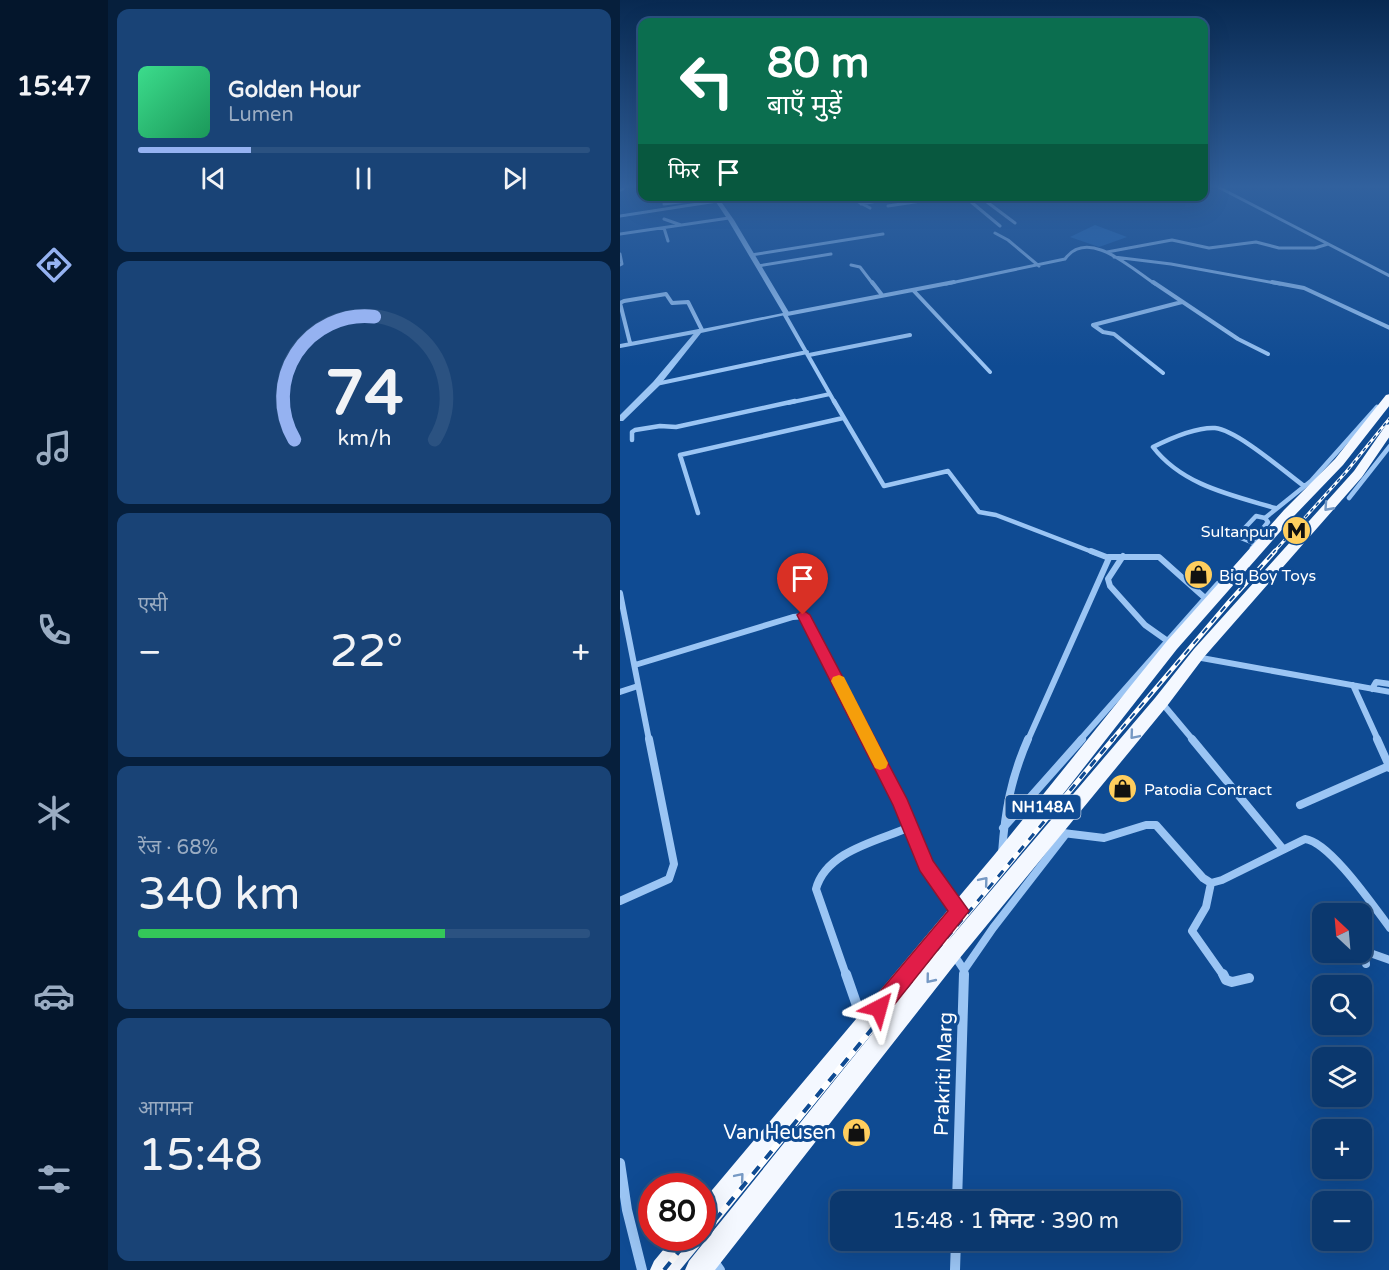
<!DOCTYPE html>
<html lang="hi">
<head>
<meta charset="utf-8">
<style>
	:root { --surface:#0b386e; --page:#194376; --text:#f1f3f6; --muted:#9aacc2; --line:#2b5281; --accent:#95b2f1 }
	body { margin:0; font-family:"Varela Round","Noto Sans Devanagari",sans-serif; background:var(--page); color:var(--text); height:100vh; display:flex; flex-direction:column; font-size:22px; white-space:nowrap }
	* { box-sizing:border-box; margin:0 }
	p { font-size:20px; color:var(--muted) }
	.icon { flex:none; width:33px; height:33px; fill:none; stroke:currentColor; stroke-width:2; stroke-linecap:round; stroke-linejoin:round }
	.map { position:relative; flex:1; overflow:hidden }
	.drawer { display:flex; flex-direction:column; gap:9px; padding:9px; background:#061f3c; width:512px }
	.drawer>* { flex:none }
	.guide { position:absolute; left:18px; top:18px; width:570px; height:183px; border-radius:12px; box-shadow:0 6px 24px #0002,0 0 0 2px var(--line); background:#0b6e4f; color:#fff; overflow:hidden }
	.needle { width:39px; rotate:334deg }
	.fabs { position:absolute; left:692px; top:903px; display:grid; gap:12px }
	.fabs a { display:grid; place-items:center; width:60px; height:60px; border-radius:12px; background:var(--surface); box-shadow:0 6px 24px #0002,0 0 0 2px var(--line); font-size:30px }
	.speed { position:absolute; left:18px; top:1173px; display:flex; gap:12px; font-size:30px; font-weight:700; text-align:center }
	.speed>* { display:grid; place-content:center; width:78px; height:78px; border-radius:50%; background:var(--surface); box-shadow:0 6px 24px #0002,0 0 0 2px var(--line); line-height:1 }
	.speed .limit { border:9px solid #d22; background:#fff; color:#111 }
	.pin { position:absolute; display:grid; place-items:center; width:51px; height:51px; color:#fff; margin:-62px -26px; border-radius:50% 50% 50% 0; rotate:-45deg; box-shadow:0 0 6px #0007 }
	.pin .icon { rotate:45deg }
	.me { position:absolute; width:66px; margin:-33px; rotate:39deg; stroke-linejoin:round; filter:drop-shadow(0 0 4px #0008) }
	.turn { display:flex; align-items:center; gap:21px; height:126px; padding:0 30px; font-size:27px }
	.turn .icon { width:78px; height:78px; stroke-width:2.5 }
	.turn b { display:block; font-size:42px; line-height:51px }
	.then { display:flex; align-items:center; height:57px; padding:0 30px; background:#0003; gap:12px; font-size:22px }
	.big { font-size:45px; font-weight:600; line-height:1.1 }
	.drawer .tile { flex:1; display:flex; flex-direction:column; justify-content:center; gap:9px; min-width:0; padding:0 21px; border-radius:12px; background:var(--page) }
	.drawer .dial { align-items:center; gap:0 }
	.dial svg { height:156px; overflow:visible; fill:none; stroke:var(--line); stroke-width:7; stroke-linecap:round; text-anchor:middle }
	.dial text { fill:var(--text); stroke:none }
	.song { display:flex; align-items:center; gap:18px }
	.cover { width:72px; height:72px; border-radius:9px; background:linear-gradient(135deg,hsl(150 70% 55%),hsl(150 70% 35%)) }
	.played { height:6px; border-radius:3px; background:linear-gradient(90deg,var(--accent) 25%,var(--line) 25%) }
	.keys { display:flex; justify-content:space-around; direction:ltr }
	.heat { display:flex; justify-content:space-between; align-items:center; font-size:33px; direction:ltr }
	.charge { height:9px; border-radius:4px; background:linear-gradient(90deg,#34c759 68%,var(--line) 0) }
	.trip { position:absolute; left:210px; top:1191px; width:351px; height:60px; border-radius:12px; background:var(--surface); box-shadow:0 6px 24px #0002,0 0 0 2px var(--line); font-weight:600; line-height:60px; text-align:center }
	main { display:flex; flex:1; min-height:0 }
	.dock { display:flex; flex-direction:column; width:108px; justify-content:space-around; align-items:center; background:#04162c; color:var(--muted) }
	.dock .icon { width:42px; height:42px }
	.dock .selected { color:var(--accent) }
	.dock b { font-size:27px; color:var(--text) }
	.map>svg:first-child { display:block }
</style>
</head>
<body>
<main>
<nav class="dock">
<b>15:47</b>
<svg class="icon selected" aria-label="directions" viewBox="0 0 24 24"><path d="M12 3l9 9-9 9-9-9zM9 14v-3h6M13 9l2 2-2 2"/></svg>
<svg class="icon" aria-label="music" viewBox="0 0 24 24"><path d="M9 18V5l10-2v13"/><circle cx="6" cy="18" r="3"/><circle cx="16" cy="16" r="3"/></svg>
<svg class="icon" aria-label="phone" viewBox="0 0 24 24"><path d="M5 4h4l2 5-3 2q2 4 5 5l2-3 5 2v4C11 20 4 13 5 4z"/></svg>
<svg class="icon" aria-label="climate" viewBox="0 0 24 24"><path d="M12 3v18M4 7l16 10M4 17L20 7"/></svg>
<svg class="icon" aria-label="car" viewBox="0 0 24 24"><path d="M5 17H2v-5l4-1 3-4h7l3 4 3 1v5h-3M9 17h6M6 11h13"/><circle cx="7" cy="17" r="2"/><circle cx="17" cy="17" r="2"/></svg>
<svg class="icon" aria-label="filters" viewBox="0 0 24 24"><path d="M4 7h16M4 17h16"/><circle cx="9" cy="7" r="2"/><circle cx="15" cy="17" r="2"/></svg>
</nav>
<section class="drawer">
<div class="tile">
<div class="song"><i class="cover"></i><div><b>Golden Hour</b><p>Lumen</p></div></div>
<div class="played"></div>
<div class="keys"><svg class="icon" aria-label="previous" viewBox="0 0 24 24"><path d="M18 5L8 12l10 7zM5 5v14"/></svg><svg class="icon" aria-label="pause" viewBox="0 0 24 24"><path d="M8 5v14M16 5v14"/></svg><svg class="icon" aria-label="next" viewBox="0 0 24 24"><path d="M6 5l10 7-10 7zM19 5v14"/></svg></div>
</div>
<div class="tile dial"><svg viewBox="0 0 100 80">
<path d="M14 69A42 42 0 1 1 86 69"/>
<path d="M14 69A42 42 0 0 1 55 6" stroke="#95b2f1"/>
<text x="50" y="56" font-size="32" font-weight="700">74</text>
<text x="50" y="72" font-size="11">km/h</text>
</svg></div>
<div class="tile"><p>एसी</p>
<div class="heat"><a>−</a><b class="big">22°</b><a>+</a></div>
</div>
<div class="tile"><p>रेंज · 68%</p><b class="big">340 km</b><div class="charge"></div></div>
<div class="tile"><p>आगमन</p><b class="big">15:48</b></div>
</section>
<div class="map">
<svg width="770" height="1270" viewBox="0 0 770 1270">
	<rect width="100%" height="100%" fill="#0f4b93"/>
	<path fill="#2065b3" d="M475,225L507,237L479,247L450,237Z"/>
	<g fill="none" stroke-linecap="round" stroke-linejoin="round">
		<path stroke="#9bc5f4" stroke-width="3" d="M600,188L770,276
			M0,190L3,189
			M344,196L380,226
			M359,196L395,223
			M229,197L250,208
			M234,199L251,196
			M44,204L82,199
			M241,204L284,196
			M268,206L334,196
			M0,216L97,201
			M44,219L61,225
			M44,228L48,241
			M375,233L388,240L419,266
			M0,234L109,218
			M487,252L552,240L589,248L636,242L659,248H695L708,244
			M0,254L2,264L0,265
			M131,255L263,234
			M494,257L551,264L660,284
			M231,265L240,267L253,284
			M138,266L211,254
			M326,284L445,259C468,227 512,269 535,284"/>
		<path stroke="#9bc5f4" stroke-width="4" d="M252,282L262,295
			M533,282L618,339L648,354
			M652,282L684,288L770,328
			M293,290L370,372
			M167,314L334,282
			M165,315L215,403
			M10,343L0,303L4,301L46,294L52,303L68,302L82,330
			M0,346L79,331
			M189,355L290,335
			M543,373L494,334L483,332L473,325L562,302
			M36,384L187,352
			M168,403L210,394"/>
		<path stroke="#9bc5f4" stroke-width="4.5" d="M214,401L264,486L328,471L359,512L376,515L475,553
			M12,440V432L15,430L40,426L56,427L175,401
			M729,498L770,446
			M655,508C611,495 562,485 533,447C549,439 577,427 595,428C617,430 665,472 684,486
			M78,513L60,455L223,418
			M636,544V537L648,522L645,518
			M632,548L636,544L621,538L625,535L620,533L636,516L645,518L691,481L757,407"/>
		<path stroke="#9bc5f4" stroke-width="6" d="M503,556L488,579L490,586L525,625L549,642
			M488,557H539L585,598
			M0,593L29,740
			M576,657L770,692
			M15,665L173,617L185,616L248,740
			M733,685L758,740
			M752,689L756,682L770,684
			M0,692L18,686
			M542,703L573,740
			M408,740L489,558L471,551
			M460,740L598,584"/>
		<path stroke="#9bc5f4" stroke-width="8" d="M248,739C259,760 271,782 281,804C300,845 308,874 338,909
			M572,739L663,849
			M757,739L770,768
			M680,805L769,766
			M383,828L462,739
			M435,832L484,838L526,825H536L583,878L591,883L602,880L685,839C710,842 754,907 770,928
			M382,853C385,810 391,778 408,739
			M591,883L586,907L572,931L603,975
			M0,901L49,879L54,864L29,739
			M334,955L344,970V975
			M746,964L745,957L750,953L770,960
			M344,970L373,928L445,835
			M226,975L196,889C206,851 258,841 290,827"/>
		<path stroke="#9bc5f4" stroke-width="10" d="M226,974L242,1020
			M603,974L606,980L612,982L629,978
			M0,1163L7,1210L22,1270
			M337,1202L344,974
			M93,1260L100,1270
			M335,1270L336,1240"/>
		<path fill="#9bc5f4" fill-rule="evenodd" d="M97,196L114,220L170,314L81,333L39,386L3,421H0V415L33,382L77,330L163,313L108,220L92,196Z"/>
		<path fill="#f4f8ff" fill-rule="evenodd" d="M770,394V405L723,465L674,516L557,649L327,942L535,698L574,649L734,471L766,425L770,424V436L742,477L584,657L547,706L339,959L95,1270H65L69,1261L309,963L91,1231L82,1235V1202L375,854L547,641L664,510L715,459L766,395Z
			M82,1237L83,1238L79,1247L60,1270H30L34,1261L53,1238Z"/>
		<defs>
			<path id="rail-far3" d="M653,553L726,472L770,418"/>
			<path id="rail-far2" d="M492,740L609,602L655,551"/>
			<path id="rail-far1" d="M296,975L493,739"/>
			<path id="rail" d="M82,1236L297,974
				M44,1270L70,1238"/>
		</defs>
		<use href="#rail-far3" stroke="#fff" stroke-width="3"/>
		<use href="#rail-far2" stroke="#fff" stroke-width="4.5"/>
		<use href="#rail-far1" stroke="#fff" stroke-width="5"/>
		<use href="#rail" stroke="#fff" stroke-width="6"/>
		<use href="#rail-far3" stroke="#0f4b93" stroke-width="1.5" stroke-dasharray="4" stroke-linecap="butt"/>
		<use href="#rail-far2" stroke="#0f4b93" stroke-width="2" stroke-dasharray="7" stroke-linecap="butt"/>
		<use href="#rail-far1" stroke="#0f4b93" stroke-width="3" stroke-dasharray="8" stroke-linecap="butt"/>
		<use href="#rail" stroke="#0f4b93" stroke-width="4" stroke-dasharray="10" stroke-linecap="butt"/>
	</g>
	<defs><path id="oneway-chevron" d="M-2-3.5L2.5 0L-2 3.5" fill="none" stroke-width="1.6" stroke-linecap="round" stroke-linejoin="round" transform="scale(1.5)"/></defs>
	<g stroke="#7699c4">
		<use href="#oneway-chevron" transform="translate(708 507) rotate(132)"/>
		<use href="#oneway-chevron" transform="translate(514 735) rotate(130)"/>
		<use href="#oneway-chevron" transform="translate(364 881) rotate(-50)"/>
		<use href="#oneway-chevron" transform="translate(310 979) rotate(129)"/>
		<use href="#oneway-chevron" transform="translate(120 1177) rotate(-50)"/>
	</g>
	<linearGradient id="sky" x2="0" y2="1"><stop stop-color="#082951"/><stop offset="0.51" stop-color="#31619e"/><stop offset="1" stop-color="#31619e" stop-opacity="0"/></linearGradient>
	<rect width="770" height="366" fill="url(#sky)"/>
	<path fill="#e11d48" stroke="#92132f" stroke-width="1.5" d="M183,610L190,615L287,799L313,861L349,911L266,1015L259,1018L252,1015L249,1008L252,1001L328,911L300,871L273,805L177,615Z"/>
	<path fill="#f59e0b" d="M219,675L224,677L266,759L268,763L266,768L260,770L255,768L211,681L213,677Z"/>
	<defs>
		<symbol id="metro-disc" viewBox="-11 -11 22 22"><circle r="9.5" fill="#ffce5e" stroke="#0f4b93"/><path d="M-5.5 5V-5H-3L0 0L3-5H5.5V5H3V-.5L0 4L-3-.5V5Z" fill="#111"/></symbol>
		<symbol id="shop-disc" viewBox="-11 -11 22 22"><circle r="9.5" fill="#ffce5e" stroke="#0f4b93"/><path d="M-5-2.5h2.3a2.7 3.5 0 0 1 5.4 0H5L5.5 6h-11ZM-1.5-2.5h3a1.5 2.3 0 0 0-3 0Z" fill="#111"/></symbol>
	</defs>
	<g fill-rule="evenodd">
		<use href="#metro-disc" x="660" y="514" width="33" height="33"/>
		<use href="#shop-disc" x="562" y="558" width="33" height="33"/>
		<use href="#shop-disc" x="486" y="772" width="33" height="33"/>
		<use href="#shop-disc" x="220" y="1116" width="33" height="33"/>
	</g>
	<g text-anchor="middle" stroke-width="6" stroke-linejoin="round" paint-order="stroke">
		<rect fill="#0f4b93" stroke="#b7c9df" stroke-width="1.5" x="385.5" y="795" width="75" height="24" rx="4.5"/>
		<g font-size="15" font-weight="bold" fill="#fff">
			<text x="423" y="812">NH148A</text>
		</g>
		<g font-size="16" fill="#fff" stroke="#0f4b93" text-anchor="start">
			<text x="655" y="537" text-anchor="end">Sultanpur</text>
			<text x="599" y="581">Big Boy Toys</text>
			<text x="524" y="795">Patodia Contract</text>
		</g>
		<g font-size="20" fill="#fff" stroke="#0f4b93">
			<text transform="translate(323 1074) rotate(-88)" y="7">Prakriti Marg</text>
		</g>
		<g font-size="20" fill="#fff" stroke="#0f4b93" text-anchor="end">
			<text x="216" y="1139">Van Heusen</text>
		</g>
	</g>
</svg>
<div class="fabs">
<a><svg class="needle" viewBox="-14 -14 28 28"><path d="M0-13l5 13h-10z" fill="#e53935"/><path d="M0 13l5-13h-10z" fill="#9aacc2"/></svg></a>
<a><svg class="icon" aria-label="search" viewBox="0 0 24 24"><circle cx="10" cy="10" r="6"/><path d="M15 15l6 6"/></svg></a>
<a><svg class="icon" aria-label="layers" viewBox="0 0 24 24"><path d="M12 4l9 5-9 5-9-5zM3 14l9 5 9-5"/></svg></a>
<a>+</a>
<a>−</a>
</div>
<div class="speed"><div class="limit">80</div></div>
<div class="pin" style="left:183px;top:615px;background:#d93025"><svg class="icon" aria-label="arrive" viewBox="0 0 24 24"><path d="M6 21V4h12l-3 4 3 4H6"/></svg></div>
<svg class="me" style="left:259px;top:1008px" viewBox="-20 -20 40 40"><path d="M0-17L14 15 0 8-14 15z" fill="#e11d48" stroke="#fff" stroke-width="4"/></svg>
<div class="trip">15:48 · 1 मिनट · 390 m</div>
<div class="guide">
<div class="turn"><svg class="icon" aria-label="left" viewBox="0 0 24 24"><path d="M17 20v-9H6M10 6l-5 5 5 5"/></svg><div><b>80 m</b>बाएँ मुड़ें</div></div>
<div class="then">फिर<svg class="icon" aria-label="arrive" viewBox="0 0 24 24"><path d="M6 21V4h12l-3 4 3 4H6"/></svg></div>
</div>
</div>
</main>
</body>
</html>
